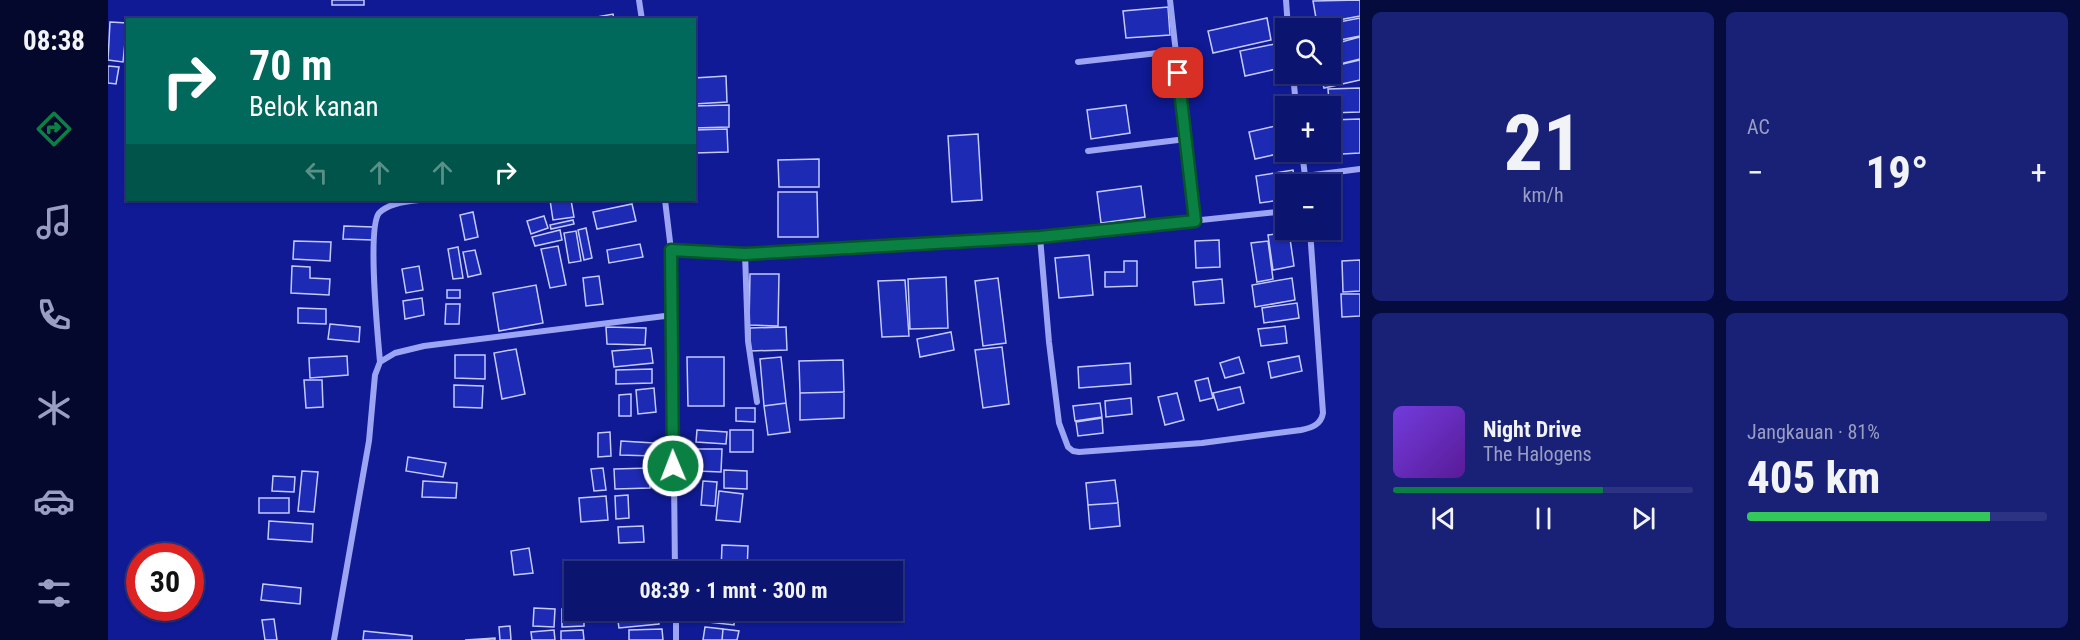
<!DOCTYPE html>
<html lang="id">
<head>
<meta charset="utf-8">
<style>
	:root { --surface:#0b146f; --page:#192177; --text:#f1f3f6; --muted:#9a9ec3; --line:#2b3382; --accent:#0b8043 }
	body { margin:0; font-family:"Roboto Condensed",sans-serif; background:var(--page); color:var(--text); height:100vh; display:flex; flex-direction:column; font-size:22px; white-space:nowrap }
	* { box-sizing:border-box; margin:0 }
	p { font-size:20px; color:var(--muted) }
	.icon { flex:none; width:33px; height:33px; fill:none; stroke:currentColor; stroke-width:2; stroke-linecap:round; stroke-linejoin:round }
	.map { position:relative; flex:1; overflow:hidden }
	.side { display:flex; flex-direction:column; gap:12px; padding:12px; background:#060b3d; width:720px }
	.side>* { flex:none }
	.guide { position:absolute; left:18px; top:18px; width:570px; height:183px; border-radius:0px; box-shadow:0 2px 4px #0004,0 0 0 2px var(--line); background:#00695c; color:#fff; overflow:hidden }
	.tools { position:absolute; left:1167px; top:18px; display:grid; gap:12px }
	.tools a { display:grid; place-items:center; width:66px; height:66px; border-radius:0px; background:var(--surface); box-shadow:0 2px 4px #0004,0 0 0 2px var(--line); font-size:30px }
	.speed { position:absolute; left:18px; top:543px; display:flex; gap:12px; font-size:30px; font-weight:700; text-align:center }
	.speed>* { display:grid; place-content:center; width:78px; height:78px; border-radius:50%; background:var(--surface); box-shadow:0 2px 4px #0004,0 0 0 2px var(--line); line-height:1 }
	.speed .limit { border:9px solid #d22; background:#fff; color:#111 }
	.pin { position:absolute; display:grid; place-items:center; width:51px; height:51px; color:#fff; margin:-26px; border-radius:12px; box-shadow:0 3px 9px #0006 }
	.me { position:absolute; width:66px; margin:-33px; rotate:359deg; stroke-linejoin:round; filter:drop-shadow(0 0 4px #0008) }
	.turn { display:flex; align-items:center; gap:21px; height:126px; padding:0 24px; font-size:27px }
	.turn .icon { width:78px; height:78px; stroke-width:2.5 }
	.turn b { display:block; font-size:42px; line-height:51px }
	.lanes { display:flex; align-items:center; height:57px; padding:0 24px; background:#0003; justify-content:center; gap:30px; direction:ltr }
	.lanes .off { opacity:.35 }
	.big { font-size:45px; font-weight:700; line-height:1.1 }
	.side .tile { flex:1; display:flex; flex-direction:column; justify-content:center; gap:9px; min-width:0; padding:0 21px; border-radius:9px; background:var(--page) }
	.side .dial { align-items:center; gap:0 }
	.dial b { font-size:78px; line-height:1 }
	.song { display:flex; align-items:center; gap:18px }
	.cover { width:72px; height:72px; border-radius:9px; background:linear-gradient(135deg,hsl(260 70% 55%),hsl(270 70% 35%)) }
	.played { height:6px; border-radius:3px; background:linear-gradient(90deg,var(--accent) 70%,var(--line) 70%) }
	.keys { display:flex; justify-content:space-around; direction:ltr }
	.heat { display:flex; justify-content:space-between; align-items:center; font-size:33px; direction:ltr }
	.charge { height:9px; border-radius:4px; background:linear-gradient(90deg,#34c759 81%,var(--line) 0) }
	.side .tiles { flex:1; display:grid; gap:12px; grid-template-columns:repeat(2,1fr) }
	.trip { position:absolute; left:456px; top:561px; width:339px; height:60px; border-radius:0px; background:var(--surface); box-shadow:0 2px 4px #0004,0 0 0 2px var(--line); font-weight:700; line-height:60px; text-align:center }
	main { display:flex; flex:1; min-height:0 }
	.menu { display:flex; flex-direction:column; width:108px; justify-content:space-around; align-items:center; background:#04082c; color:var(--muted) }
	.menu .icon { width:42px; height:42px }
	.menu .active { color:var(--accent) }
	.menu b { font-size:27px; color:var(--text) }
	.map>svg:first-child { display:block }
</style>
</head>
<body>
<main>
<nav class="menu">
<b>08:38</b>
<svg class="icon active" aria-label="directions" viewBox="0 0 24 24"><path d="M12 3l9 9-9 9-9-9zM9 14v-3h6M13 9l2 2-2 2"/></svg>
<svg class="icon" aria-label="music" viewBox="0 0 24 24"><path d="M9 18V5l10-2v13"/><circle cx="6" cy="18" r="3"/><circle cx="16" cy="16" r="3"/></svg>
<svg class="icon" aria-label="phone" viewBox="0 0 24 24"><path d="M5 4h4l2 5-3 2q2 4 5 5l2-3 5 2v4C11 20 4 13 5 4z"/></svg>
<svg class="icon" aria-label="climate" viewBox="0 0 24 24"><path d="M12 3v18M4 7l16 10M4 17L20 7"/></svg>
<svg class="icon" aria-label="car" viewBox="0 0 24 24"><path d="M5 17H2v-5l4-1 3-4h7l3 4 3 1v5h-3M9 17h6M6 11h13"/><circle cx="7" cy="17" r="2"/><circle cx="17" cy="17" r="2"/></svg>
<svg class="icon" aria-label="filters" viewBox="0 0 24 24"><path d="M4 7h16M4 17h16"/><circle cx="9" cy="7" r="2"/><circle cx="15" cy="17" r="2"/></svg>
</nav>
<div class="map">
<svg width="1252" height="640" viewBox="0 0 1252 640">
	<rect width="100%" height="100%" fill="#0f1a94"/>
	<path fill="#1d2ab4" stroke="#c4cafe" stroke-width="1.5" d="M224,0H256V5H224Z
		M1252,0V16L1209,24L1205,1Z
		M1060,7L1062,35L1018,38L1015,11Z
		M505,14L506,20H472Z
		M1159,18L1163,40L1105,53L1100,31Z
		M1252,18V36L1222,42V28H1215V25Z
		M2,22L19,23L15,62L0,60Z
		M1252,37V59L1228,65L1222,45Z
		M1172,43L1177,67L1137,76L1132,51Z
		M1252,60V80L1216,88L1212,74H1222V67Z
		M0,66L11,67L8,84L0,83Z
		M618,76L619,102L586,104V78Z
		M1252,88V112L1222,113L1220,89Z
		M621,105V127L586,128V106Z
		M1018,105L1022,133L983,139L979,110Z
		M1252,119V153L1216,155L1215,152H1222V120Z
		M1172,125L1178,152L1147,159L1141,132Z
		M619,129L620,152L586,153V130Z
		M870,134L874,200L844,202L840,136Z
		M711,159V187H671L670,160Z
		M1185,170L1187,184H1178V199L1152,203L1148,176Z
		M1033,186L1037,217L993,223L989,192Z
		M670,192H709L710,237H670Z
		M442,200H463L466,217L445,220Z
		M524,204L528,221L489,229L485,212Z
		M365,212L370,237L357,240L352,215Z
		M436,216L440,228L423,234L419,221Z
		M465,220L466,224L443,229L442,225Z
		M236,226L265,227V240L235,239Z
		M478,228L484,258L476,260L470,230Z
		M452,230L454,240L427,246L424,237Z
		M468,231L473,261L461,263L456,233Z
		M1181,232L1186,266L1165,270L1160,235Z
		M1111,240L1112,267L1088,268L1087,241Z
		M186,241L223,242L222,261L185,259Z
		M1160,241L1165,279L1149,282L1143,243Z
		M532,244L535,257L501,263L499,250Z
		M450,246L458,285L442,288L433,249Z
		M350,247L355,278L345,279L340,249Z
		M367,250L373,274L360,277L355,252Z
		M981,255L985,295L951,298L947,258Z
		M1252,260V291L1235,292L1234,261Z
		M1016,261H1029V286L997,287V272H1016Z
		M184,266L202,267V278L222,279L221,295L183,293Z
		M311,266L315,290L298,293L294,269Z
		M642,274H671L670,326L641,325Z
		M491,276L495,304L478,306L475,278Z
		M838,277L840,328L802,329L800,279Z
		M890,278L898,343L875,346L867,281Z
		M1184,278L1187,300L1147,307L1144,285Z
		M1114,279L1116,303L1087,305L1085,282Z
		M797,280L801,336L774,337L770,281Z
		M428,285L435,323L391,331L385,293Z
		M339,290H352V298H339Z
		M1233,294H1252V316L1234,317Z
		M314,298L316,315L297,319L295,301Z
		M1189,303L1191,318L1156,323L1154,308Z
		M338,304H352L351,324H337Z
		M190,308L218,309V324L190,323Z
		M222,324L252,327L251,342L220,339Z
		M1177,326L1179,343L1153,346L1150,329Z
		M498,327L538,328L537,345L499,344Z
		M678,327L679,350L642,351V328Z
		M843,332L846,350L812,357L809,339Z
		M894,347L901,404L875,408L867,350Z
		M543,348L545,363L506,367L504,351Z
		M408,349L417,394L394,399L386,353Z
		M347,355H377V379L347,378Z
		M239,356L240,375L202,378L201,358Z
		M1191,356L1194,371L1163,378L1160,362Z
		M579,357H616V406H580Z
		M673,357L678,403L656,406L652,359Z
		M1131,357L1136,373L1117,378L1112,363Z
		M735,360L736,392L692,393L691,361Z
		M1022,363L1023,384L971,388L970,367Z
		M544,369V383L508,384V370Z
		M1100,378L1105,398L1092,401L1087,381Z
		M196,380H214L215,407L198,408Z
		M346,385L375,386L374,408L346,407Z
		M1132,387L1136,403L1110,410L1105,393Z
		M546,388L548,412L530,414L528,390Z
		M736,392V418L692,420V393Z
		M1069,393L1076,420L1057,425L1050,397Z
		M523,394V416H511V395Z
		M1023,398L1024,414L998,417L997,401Z
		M678,403L682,432L660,435L656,406Z
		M992,403L994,417L967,421L965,406Z
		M628,408H647V422L628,421Z
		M994,418L995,433L970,436L968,422Z
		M589,430L619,432L618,444L588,442Z
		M622,430H645V452H622Z
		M502,432L503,456L490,457V433Z
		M513,441L546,443V456L512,455Z
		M590,449H614L613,472L589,471Z
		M300,457L338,463L335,477L298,471Z
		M495,468L498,490L486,491L483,469Z
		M542,468V488L507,489L506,469Z
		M616,470L639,471V489L616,488Z
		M194,471L210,472L206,512L190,511Z
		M165,476L187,477L186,492L164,491Z
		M1007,480L1010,503L980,505L978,483Z
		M315,481L349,483L348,498L314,497Z
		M595,481L609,482L607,506L593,505Z
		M611,491L635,494L632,522L608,520Z
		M520,495L521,518L508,519L507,496Z
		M498,496L500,520L473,522L471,498Z
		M151,498H181V513H151Z
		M1010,503L1012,526L982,529L980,505Z
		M161,521L205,524L204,542L160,539Z
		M535,526L536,542L511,543L510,527Z
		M614,545L640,546L639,572H613Z
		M421,548L425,573L406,575L403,551Z
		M501,563L502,572H488L487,566Z
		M543,565V572H514V568Z
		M155,584L193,588L192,604L153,600Z
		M426,608L447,609L446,627L425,626Z
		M454,609L476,610V626L454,627Z
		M550,610L551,624L511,628L509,614Z
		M584,610L627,611L626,625L583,620Z
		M166,619L169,640H157L154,620Z
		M402,626L403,640H392L391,627Z
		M597,627L615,629L614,640H595Z
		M554,629L555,640H521V630Z
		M615,629L631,631L629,640H614Z
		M446,630L447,640H424L423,632Z
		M475,630L476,640H453V631Z
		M256,631L304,636V640H255Z
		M387,638V640H357Z"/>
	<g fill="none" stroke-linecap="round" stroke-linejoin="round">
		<path stroke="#9ca4f4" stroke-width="6" d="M531,0L534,20
			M1062,0L1087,221
			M1178,0L1180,28
			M970,62L1068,51
			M1185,74L1188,106
			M980,151L1078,139
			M1194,152L1197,176
			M1198,184L1197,176L1252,169
			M557,200L563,250L564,286L567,572
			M932,237L941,342L951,423L960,447L965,451L971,452L1094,443L1193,430C1203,428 1213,425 1215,413L1202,230
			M563,250L637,253L932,237L1178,211
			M637,253L640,341L649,402
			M272,362C270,338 259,228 271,213C280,204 299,201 311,200
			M568,610V640
			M226,640L261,441L267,375L272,362L287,353L316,346L565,315"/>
	</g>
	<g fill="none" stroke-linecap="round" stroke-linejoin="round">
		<defs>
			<path id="route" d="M565,466L563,250L637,254L932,237L1087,221L1070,73"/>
		</defs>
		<use href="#route" stroke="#07532c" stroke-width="15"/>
		<use href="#route" stroke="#0b8043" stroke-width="10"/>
	</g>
</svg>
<div class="tools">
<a><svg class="icon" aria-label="search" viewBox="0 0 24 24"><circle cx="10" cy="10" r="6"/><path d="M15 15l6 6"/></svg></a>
<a>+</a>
<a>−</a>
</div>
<div class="speed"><div class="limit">30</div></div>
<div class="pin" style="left:1070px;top:73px;background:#d93025"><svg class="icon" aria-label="arrive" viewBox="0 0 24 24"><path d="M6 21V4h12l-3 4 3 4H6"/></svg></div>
<svg class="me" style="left:565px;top:466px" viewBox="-20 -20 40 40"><circle r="17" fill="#0b8043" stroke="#fff" stroke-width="3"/><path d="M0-11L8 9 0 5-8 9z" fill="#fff"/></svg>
<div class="trip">08:39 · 1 mnt · 300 m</div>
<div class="guide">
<div class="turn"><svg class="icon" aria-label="right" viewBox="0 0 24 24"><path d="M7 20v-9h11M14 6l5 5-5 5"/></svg><div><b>70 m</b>Belok kanan</div></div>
<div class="lanes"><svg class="icon off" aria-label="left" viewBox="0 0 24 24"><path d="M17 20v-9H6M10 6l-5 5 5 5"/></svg><svg class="icon off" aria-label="ahead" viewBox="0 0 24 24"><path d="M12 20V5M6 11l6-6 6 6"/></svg><svg class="icon off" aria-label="ahead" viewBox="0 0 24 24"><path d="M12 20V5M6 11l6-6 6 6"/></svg><svg class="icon" aria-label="right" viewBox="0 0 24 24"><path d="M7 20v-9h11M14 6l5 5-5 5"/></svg></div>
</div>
</div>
<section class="side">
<div class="tiles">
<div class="tile dial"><b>21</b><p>km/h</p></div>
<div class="tile"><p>AC</p>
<div class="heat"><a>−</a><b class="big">19°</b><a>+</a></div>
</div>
<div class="tile">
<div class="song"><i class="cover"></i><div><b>Night Drive</b><p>The Halogens</p></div></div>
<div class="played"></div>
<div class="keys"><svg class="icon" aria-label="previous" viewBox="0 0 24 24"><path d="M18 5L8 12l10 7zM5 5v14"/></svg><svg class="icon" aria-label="pause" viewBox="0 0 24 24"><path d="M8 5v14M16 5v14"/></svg><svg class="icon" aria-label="next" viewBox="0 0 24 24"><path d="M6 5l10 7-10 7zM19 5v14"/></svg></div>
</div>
<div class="tile"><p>Jangkauan · 81%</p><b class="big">405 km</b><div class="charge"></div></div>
</div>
</section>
</main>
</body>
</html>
